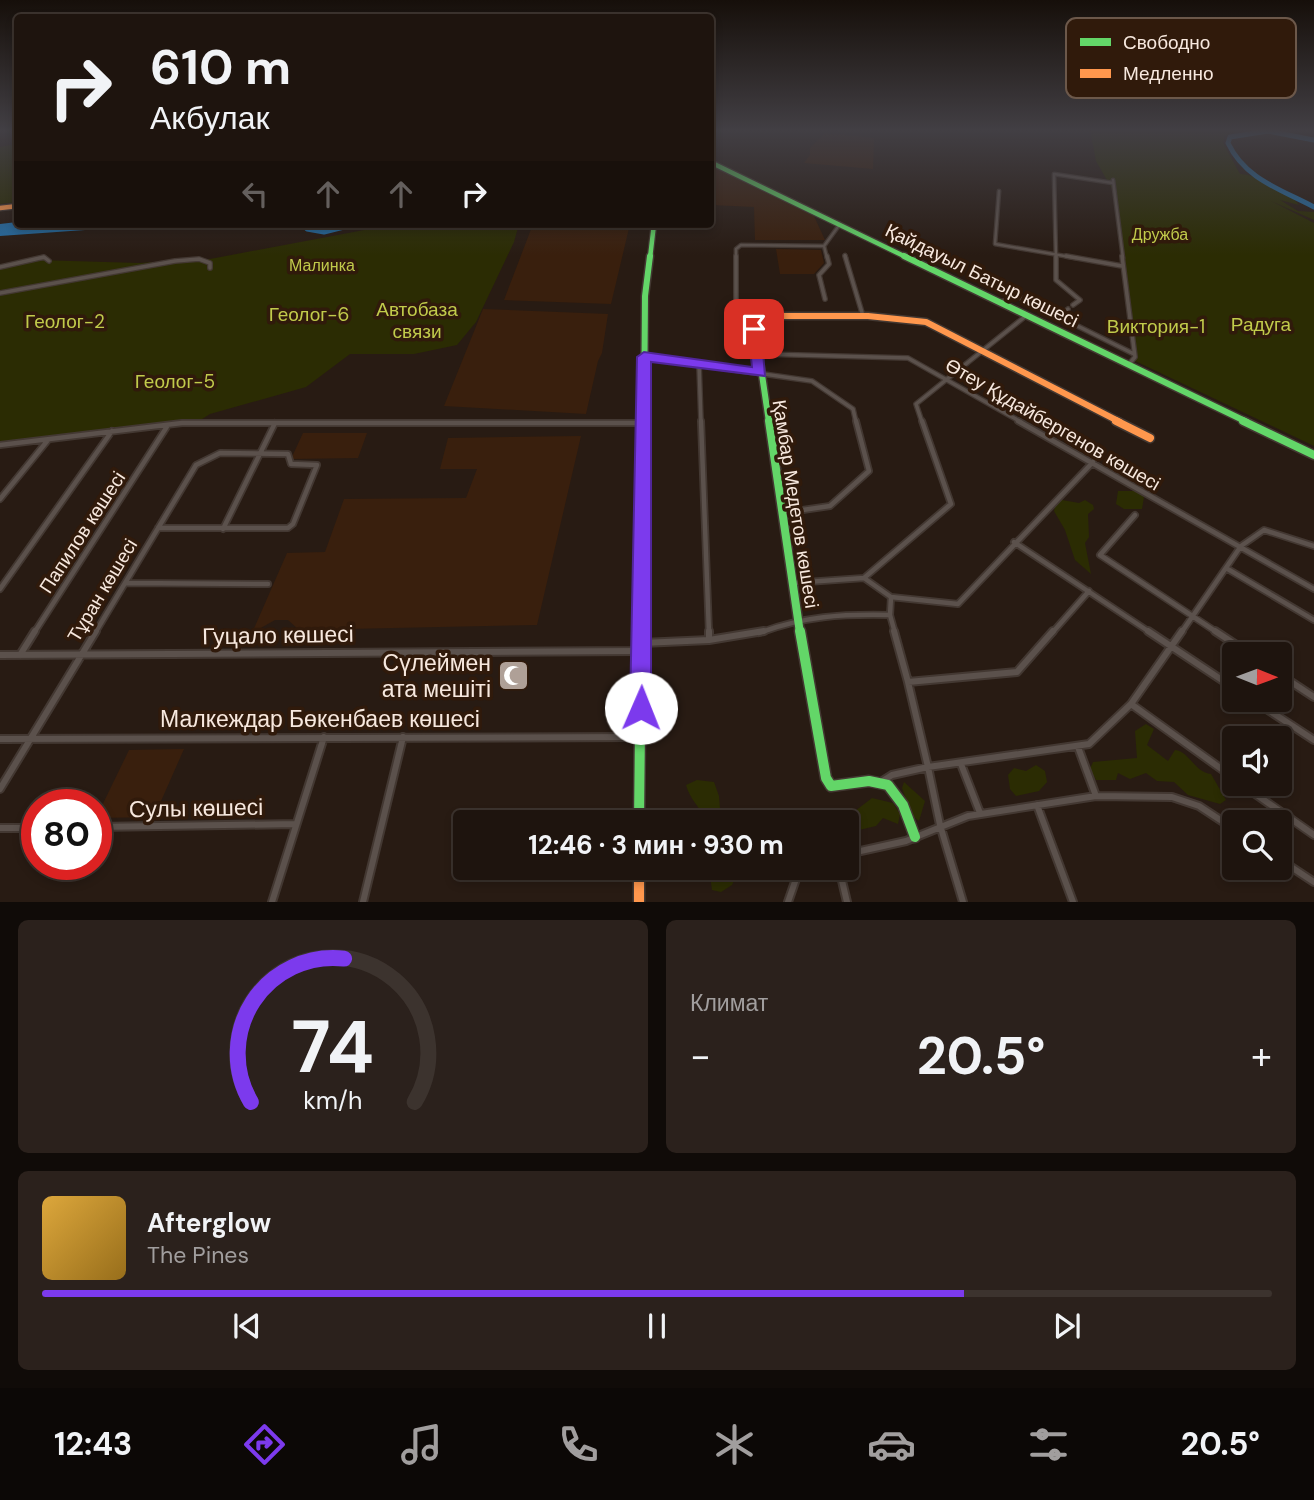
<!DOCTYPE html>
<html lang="ru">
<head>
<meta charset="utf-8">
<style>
	:root { --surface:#1e140e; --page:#2b211c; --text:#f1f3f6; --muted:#a19e9e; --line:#3c332e; --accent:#7c3aed }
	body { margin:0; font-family:"DM Sans",sans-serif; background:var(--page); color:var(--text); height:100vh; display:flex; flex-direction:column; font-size:26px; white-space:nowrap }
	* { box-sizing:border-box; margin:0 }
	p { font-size:23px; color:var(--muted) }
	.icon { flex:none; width:38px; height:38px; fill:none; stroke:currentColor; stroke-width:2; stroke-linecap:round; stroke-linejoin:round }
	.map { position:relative; height:902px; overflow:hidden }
	.drawer { display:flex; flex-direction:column; gap:18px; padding:18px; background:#100b08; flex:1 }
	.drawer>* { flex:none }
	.top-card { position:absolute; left:14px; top:14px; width:700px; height:214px; border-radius:7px; box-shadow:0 4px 10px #0003,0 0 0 2px var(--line); background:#1e140e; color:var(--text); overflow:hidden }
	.needle { width:46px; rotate:91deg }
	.fabs { position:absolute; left:1222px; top:642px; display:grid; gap:14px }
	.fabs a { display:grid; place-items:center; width:70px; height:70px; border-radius:7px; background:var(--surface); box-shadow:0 4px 10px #0003,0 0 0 2px var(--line); font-size:35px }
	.speed { position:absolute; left:21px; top:789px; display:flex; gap:14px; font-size:35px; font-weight:700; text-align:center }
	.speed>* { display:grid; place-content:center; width:91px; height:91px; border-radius:50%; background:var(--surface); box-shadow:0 4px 10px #0003,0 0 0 2px var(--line); line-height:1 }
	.speed .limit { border:10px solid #d22; background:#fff; color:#111 }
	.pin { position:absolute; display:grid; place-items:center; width:60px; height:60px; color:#fff; margin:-30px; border-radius:14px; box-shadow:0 4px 10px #0006 }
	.me { position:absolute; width:77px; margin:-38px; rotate:1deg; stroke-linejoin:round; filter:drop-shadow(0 0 5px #0008) }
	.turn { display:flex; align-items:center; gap:24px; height:147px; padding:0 21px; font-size:32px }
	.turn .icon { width:91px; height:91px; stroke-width:2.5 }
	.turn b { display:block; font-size:49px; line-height:60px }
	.lanes { display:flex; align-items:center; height:66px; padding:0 21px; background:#0003; justify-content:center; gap:35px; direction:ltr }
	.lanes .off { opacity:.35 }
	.big { font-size:52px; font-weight:700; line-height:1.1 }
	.drawer .widget { flex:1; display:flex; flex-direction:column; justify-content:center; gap:10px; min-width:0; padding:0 24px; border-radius:10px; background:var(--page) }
	.drawer .dial { align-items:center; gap:0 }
	.dial svg { height:182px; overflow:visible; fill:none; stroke:var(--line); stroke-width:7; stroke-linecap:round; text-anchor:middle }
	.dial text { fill:var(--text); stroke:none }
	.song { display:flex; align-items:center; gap:21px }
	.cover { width:84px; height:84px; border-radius:10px; background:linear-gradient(135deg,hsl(40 70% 55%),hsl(40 70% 35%)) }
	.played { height:7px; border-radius:4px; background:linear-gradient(90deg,var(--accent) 75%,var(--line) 75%) }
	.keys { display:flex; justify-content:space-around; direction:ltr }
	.heat { display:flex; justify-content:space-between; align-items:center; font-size:38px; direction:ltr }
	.drawer .tiles { flex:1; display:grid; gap:18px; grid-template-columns:1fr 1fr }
	.widget:last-child { grid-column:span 2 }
	.trip { position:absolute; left:453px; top:810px; width:406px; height:70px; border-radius:7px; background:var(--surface); box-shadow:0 4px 10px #0003,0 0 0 2px var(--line); font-weight:700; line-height:70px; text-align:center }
	.menu { display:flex; height:112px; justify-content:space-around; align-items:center; background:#0c0806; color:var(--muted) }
	.menu .icon { width:49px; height:49px }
	.menu .on { color:var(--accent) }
	.menu b { font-size:32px; color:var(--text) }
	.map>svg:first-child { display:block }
</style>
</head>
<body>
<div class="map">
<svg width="1314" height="902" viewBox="0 0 1314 902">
	<rect width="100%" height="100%" fill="#281b13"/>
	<path fill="#391f0d" d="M825,133L874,138L873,169L804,163L810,155V148Z
		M710,164L814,216L825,240H755L754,207L711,205Z
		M533,224H630L611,304L504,300Z
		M776,249L821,250L824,263L814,274H780Z
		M483,309L608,314L602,353L598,361L586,414L444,406Z
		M303,433H367L358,458L291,459Z
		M581,436L537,625L299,630L288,620H275L252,633L287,553L325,552L344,499L466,498L477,469H440L448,438Z
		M184,749L154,817L96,818L129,750Z"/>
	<path fill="#2b2c03" d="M1090,129H1244L1224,136L1223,143L1240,174C1255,174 1288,190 1299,205L1280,200L1298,211L1314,212V220L1271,201L1314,223V446L1133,360L1116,196L1096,161Z
		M17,144V202L0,204V147Z
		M396,224H519L514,242L476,322L457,345L414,354H350L306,387L210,414L199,421L0,446V265L37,260L139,263L210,259Z
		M1118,491H1138L1144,497L1142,509H1124L1116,504Z
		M1062,500L1079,503L1085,500L1093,505L1094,509L1088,514L1089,537L1085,543L1091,574L1075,560L1065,530L1054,511L1056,503Z
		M1146,724L1154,729L1147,745L1168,761L1175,750C1189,751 1194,772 1211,774L1226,800L1220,804L1188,795L1174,782L1157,781L1146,773L1130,779L1118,773L1116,780H1096L1090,769L1093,762L1137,758L1135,731Z
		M1036,765L1045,771L1047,782L1039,791L1016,796L1010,789L1008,775L1014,768L1026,771Z
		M697,780L714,782L719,796L721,822H703L705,818C698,805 690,799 686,785Z
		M904,782L925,801L919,821L912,816L902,788Z
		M872,798L893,803L900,814L898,824L883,818L876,826L859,830L852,822L855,811Z
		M709,868H740L732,885L721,892L712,890Z"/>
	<path fill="#256ca2" d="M17,222L18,224H170L0,236V224Z"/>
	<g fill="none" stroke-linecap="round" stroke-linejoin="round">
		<path stroke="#256ca2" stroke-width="5" d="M1314,140L1268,131L1230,137L1228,143C1245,179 1280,189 1314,207
			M303,224L307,229L324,232L356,224"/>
		<defs>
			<path id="street-far3" d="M1113,180L1123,258
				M999,191L995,244L1076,258
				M845,255L846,258
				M40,258H45
				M736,258V249L741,245L824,246
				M827,258L824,246L840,224
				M1056,258L1054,174L1113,183"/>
			<path id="street-far2" d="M845,256L863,316
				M1056,256V280L1080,300L1073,305
				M1066,256L1122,266
				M1122,256L1135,357L1129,364
				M0,267L44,257L49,261
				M0,293L175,261L199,259L210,263V268
				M825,299L819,275L829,264L827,256
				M1001,302L1017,296L1134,354
				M1058,317L1068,309
				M736,329H754
				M736,333V256
				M758,354L908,358L1021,422
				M644,357L812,381L853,409L856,422
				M699,364L701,422
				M922,422L916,404L1027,315"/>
			<path id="street-far1" d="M701,421L709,633
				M1018,421L1314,589
				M0,445L182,423H643
				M0,499L48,440
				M782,513L830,506L869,471L856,421
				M1135,515L1100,555L1218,633
				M223,529L275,423
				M1014,542L1151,633
				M1226,568L1314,620
				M864,578L951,504L922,421
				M126,583L268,584
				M792,583L864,578L891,597L958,604L1093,462
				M0,589L112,431
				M890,615L891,597
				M34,633L168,425
				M95,633L196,465L220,453L288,454L291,464L317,465L293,524L288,528H158
				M759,633C805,616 841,614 890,615L895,633
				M1052,633L1089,591
				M1181,633L1241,546L1264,530L1314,546"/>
			<path id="street" d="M709,631V640
				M894,631L908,682L1017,672L1053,631
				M1148,631L1234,688
				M1182,631L1131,704L1234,778
				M1215,631L1250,654
				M642,643L709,640L764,631
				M0,655L640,651
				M20,655L35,631
				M1279,674L1314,697
				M908,682L928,767L1089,744L1131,704
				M1253,700L1314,740
				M0,739L640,737
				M1078,747L1096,796
				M961,764L980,813
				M881,782L892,775L928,767L940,825L963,902
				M1241,784L1314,835
				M0,789L96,631
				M1037,805L1073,902
				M96,827L296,824
				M0,828H37
				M847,854L906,841L968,816L1096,796L1172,797L1199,806L1234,829
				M1279,859L1314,882
				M839,868L847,902
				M272,902L324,737
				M363,902L403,737
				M788,902L797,876L808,868"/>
			<path id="fast-far3" d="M710,162L908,258
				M650,258L654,224"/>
			<path id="fast-far2" d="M904,256L1247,422
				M757,341L769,422
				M644,422L645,296L650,256"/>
			<path id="fast-far1" d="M769,421L800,633
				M1243,421L1314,455
				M641,633L644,421"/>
			<path id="fast" d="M800,631L826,778L831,786L869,781L888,785L903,805L915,837
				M639,822L641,631"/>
			<path id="slow-far3" d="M0,208L18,206"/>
			<path id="slow-far2" d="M757,341L754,323L764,316H868L926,322L1120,422"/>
			<path id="slow-far1" d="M1116,421L1150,438"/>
			<path id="slow" d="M639,868V902"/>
		</defs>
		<use href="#street-far3" stroke="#433832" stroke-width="5"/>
		<use href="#street-far2" stroke="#433832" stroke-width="6"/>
		<use href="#street-far1" stroke="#433832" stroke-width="8"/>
		<use href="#street" stroke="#433832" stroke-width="10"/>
		<use href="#fast-far3" stroke="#433832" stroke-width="7"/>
		<use href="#fast-far2" stroke="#433832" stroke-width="9"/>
		<use href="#fast-far1" stroke="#433832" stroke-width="11"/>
		<use href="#fast" stroke="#433832" stroke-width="13"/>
		<use href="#slow-far3" stroke="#433832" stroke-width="7"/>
		<use href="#slow-far2" stroke="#433832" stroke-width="9"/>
		<use href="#slow-far1" stroke="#433832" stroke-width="11"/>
		<use href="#slow" stroke="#433832" stroke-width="13"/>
		<use href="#street-far3" stroke="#5b514c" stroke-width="2.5"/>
		<use href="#street-far2" stroke="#5b514c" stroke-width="3.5"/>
		<use href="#street-far1" stroke="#5b514c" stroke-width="4.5"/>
		<use href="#street" stroke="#5b514c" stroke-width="6"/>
		<use href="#fast-far3" stroke="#63d668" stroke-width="4.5"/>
		<use href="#fast-far2" stroke="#63d668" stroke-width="6"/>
		<use href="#fast-far1" stroke="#63d668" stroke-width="8"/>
		<use href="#fast" stroke="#63d668" stroke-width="10"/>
		<use href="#slow-far3" stroke="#ff974d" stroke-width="4.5"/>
		<use href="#slow-far2" stroke="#ff974d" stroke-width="6"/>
		<use href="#slow-far1" stroke="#ff974d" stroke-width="8"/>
		<use href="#slow" stroke="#ff974d" stroke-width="10"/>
	</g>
	<linearGradient id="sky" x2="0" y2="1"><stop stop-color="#160f0a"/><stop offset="0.51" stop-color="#423f44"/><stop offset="1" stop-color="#423f44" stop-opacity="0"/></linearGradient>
	<rect width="1314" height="255" fill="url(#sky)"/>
	<path fill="#7c3aed" stroke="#51269a" stroke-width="2" d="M754,325L761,329L765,376L651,362V708L648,715L641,718L633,715L630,708L637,357L644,352L752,367L748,329Z"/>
	<defs>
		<symbol id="mosque-square" viewBox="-11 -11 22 22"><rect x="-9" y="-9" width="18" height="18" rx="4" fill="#afa097" stroke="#301a0b"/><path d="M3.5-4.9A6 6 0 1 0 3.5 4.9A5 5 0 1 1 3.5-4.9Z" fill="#fff"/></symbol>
	</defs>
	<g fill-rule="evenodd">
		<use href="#mosque-square" x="496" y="658" width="35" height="35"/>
	</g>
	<g text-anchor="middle" stroke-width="7" stroke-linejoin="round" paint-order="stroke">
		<g font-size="16" fill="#c1cb4b" stroke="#301a0b">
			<text x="1160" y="240">Дружба</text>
			<text x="322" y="271">Малинка</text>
		</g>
		<g font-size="19" fill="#f7e8de" stroke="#301a0b">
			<text transform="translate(982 275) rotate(26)" y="7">Қайдауыл Батыр көшесі</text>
			<text transform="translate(1053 424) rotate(30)" y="7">Өтеу Құдайбергенов көшесі</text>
			<text transform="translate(796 504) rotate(81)" y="7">Қамбар Медетов көшесі</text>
			<text transform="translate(82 532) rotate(-57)" y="7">Папилов көшесі</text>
			<text transform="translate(102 590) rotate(-59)" y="7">Тұран көшесі</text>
		</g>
		<g font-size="19" fill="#c1cb4b" stroke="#301a0b">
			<text x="417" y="316">Автобаза<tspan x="417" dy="22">связи</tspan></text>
			<text x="309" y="321">Геолог-6</text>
			<text x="65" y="328">Геолог-2</text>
			<text x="1261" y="331">Радуга</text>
			<text x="1156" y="333">Виктория-1</text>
			<text x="175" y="388">Геолог-5</text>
		</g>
		<g font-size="23" fill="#f7e8de" stroke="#301a0b">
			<text transform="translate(278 635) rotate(-1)" y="8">Гуцало көшесі</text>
			<text x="320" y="727">Малкеждар Бөкенбаев көшесі</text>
			<text transform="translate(196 808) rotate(-1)" y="8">Сулы көшесі</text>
		</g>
		<g font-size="23" fill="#f7e8de" stroke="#301a0b" text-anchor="end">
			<text x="491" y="671">Сүлеймен<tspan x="491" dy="26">ата мешіті</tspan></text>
		</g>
	</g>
	<rect x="1066" y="18" width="230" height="80" rx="10" fill="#301a0b" stroke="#6c584a" stroke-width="2"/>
	<rect x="1080" y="38" width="31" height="8" fill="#63d668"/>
	<rect x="1080" y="69" width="31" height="9" fill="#ff974d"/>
	<g font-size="19" fill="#f7e8de">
		<text x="1123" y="49">Свободно</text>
		<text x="1123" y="80">Медленно</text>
	</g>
</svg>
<div class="fabs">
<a><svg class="needle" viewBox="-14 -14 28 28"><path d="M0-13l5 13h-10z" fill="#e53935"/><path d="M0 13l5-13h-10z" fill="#a19e9e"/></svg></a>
<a><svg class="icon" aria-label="sound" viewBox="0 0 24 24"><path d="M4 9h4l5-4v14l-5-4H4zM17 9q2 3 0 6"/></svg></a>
<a><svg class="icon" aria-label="search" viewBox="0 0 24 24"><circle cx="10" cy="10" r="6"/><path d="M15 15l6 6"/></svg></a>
</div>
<div class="speed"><div class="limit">80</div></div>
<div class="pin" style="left:754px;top:329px;background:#d93025"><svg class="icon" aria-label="arrive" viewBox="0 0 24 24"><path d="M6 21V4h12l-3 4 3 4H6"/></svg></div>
<svg class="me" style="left:641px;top:708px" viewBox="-20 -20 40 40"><circle r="19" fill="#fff"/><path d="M0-13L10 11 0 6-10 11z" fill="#7c3aed"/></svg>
<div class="trip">12:46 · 3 мин · 930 m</div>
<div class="top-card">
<div class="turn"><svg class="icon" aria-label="right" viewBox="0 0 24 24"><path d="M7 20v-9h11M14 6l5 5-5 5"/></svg><div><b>610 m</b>Акбулак</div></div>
<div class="lanes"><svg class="icon off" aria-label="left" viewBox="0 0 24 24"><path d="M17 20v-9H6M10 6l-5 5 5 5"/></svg><svg class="icon off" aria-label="ahead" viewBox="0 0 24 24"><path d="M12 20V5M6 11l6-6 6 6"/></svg><svg class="icon off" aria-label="ahead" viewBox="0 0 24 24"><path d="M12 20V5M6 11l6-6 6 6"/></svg><svg class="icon" aria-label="right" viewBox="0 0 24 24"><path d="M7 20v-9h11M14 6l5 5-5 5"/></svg></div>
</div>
</div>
<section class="drawer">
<div class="tiles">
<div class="widget dial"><svg viewBox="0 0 100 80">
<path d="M14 69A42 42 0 1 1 86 69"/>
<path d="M14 69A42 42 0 0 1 55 6" stroke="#7c3aed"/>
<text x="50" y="56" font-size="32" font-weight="700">74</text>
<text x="50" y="72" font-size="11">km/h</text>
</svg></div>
<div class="widget"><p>Климат</p>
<div class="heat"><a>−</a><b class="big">20.5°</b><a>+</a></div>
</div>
<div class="widget">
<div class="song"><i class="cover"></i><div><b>Afterglow</b><p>The Pines</p></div></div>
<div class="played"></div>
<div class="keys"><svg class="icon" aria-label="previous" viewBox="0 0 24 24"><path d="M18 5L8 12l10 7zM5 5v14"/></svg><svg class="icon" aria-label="pause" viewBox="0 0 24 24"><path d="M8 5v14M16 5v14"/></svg><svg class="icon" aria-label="next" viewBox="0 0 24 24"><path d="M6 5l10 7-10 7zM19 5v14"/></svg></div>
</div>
</div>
</section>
<nav class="menu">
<b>12:43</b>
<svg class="icon on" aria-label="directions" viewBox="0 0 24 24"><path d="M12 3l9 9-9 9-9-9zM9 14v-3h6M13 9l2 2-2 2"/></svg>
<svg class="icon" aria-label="music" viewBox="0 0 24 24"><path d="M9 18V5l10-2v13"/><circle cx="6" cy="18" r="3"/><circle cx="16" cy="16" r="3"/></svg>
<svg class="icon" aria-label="phone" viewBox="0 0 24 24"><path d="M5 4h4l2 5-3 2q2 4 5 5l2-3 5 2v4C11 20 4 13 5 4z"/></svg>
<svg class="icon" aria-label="climate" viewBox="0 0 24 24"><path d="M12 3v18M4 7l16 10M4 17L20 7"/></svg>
<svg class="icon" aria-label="car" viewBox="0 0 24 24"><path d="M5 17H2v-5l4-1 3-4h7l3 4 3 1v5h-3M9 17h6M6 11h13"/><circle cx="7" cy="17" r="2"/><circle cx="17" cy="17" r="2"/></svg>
<svg class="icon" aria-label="filters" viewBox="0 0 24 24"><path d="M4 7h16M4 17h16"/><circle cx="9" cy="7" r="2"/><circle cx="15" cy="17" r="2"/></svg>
<b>20.5°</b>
</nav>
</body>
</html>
